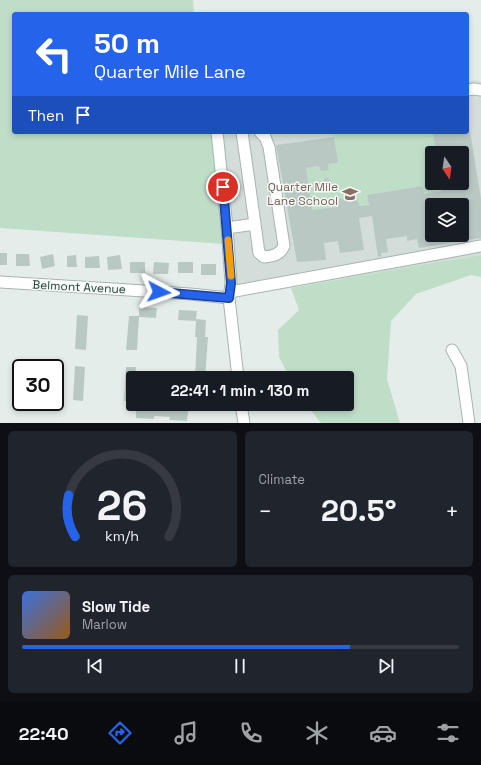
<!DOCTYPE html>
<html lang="en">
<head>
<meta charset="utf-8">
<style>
	:root { --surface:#171b24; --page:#20242c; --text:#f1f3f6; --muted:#9ea1a6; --line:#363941; --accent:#2563eb }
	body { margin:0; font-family:"Space Grotesk",sans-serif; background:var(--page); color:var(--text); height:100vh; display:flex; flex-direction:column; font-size:15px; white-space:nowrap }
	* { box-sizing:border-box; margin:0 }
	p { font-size:13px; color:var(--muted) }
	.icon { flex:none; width:22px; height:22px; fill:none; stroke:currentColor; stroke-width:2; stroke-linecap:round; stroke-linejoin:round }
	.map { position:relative; height:423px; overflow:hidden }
	.details { display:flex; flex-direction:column; gap:8px; padding:8px; background:#0d0f14; flex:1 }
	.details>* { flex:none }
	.hud { position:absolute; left:12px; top:12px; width:457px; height:122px; border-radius:4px; box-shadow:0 2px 6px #0003; background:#2563eb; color:#fff; overflow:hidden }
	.needle { width:26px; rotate:167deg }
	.buttons { position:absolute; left:425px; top:146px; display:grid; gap:8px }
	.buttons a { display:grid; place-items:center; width:44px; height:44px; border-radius:4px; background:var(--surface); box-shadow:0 2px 6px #0003; font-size:20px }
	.speed { position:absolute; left:12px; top:359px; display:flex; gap:8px; font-size:20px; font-weight:700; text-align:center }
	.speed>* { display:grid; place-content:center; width:52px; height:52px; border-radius:50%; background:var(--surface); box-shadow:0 2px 6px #0003; line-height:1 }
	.speed .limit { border:2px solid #111; border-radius:6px; background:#fff; color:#111 }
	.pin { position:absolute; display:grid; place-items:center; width:34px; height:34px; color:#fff; margin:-17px; border:2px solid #fff; border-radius:50%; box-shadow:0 1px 4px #0007 }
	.me { position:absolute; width:44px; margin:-22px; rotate:94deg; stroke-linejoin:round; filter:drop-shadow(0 0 3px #0008) }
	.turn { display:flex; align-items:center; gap:14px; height:84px; padding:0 16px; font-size:18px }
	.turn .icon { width:52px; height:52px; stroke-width:2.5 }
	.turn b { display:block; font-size:28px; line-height:34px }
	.then { display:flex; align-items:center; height:38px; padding:0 16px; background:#0003; gap:8px; font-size:15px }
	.big { font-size:30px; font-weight:800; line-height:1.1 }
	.details .widget { flex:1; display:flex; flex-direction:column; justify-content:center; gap:6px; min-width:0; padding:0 14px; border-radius:6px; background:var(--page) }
	.details .dial { align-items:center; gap:0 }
	.dial svg { height:104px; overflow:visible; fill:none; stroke:var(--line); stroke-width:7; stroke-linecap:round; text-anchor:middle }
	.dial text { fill:var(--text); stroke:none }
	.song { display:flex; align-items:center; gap:12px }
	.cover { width:48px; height:48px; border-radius:6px; background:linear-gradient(135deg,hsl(220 70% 55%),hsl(30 70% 35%)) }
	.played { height:4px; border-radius:2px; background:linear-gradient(90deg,var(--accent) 75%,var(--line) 75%) }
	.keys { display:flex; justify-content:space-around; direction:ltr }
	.heat { display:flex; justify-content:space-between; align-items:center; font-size:22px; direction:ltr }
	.details .tiles { flex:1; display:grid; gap:8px; grid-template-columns:1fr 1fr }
	.widget:last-child { grid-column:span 2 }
	.trip { position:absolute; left:126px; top:371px; width:228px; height:40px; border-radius:4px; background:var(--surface); box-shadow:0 2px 6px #0003; font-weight:800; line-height:40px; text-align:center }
	.tab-bar { display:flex; height:64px; justify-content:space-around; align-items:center; background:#090b0e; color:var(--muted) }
	.tab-bar .icon { width:28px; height:28px }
	.tab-bar .selected { color:var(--accent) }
	.tab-bar b { font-size:18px; color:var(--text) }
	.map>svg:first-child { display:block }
</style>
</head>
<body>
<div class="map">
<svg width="481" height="423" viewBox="0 0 481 423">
	<rect width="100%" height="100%" fill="#e5edea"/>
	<path fill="#d3ddd9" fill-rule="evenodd" d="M477,80L481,82V255L229,298L212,132H467V82ZM432,153H462V183H432ZM432,205H462V235H432Z"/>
	<path fill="#bfdec8" d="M0,0H193L194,14H14V132H212L224,244L0,228Z
		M333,132H433L436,153H432V183H441L442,191L424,194L422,186L367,195L369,205L359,206V203L353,197L339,199L337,201L338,207L312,210L306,168L319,166L329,170L328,164L338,163Z
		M481,255V277L471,275L416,294L391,321L387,379L400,423H321L306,404H347V378H290L279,357L278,330L299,310L291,288L403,268Z"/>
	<path fill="#bac8c3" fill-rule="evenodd" d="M467,119H468L481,199V238L419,248L417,239L407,241V236L386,239L388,252L381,253L382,256L378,257L372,216L359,218L364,250L340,253L338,241L324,243L326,260L297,262L276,145L334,137L338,163L328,164L329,170L321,171L319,166L306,168L312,210L338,207L337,201L339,199L353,197L359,203V206L369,205L367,195L422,186L424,194L442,191L441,183H462V153H436L433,132H467ZM432,205H462V235H432Z
		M326,177L333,183L329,188L322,182Z
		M0,253H7V265H0Z
		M16,254H29L30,266H16Z
		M53,254L55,266L42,269L40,257Z
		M76,255L77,267H67V256Z
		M120,255L122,269L108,270L107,257Z
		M99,256L100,268H85V257Z
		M130,262H145V273H130Z
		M154,262L169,263L168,274H153Z
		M178,262H193V273H178Z
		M201,264H216V275H201Z
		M139,307L157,308L156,318L139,317L137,350H126L129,316H139Z
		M179,310L197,311L196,319L206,320L205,337H208L205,378H195L197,337H195L196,321L178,320Z
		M77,315L88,316L86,350L75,349Z
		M75,366L85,367L83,401L73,400Z
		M126,367H136L135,378H133V401H124Z
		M155,406L170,407V410L188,411L187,421L169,420L170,417L154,416V419L136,418V408L154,409Z"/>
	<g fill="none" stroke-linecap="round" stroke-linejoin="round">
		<defs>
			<path id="minor" d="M467,90L474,89L481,90
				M217,132L227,228L231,283L229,298L238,378
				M242,132L255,224
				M227,228L255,224L259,253L264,257C273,256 280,255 284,246L269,147L265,137L260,132
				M0,282L113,289L190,294L229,298
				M230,292L481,246
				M452,350L461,366L469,423
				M241,404L244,423"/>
		</defs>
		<use href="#minor" stroke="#a7b5b1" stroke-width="13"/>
		<use href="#minor" stroke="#fff" stroke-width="11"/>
	</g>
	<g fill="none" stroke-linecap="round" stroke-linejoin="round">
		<defs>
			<path id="route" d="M159,292L229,298L231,283L223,187"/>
		</defs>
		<use href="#route" stroke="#184099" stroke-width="10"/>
		<use href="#route" stroke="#2563eb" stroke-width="7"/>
		<path stroke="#f59e0b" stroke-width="7" d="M228,240L231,276"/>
	</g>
	<defs>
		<symbol id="school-bare" viewBox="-9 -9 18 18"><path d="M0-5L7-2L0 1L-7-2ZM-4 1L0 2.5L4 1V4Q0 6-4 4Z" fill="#8d6e63" stroke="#f5faf8" stroke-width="2.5" paint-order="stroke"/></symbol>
	</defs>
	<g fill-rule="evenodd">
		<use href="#school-bare" x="339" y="183" width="22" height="22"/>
	</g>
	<g text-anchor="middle" stroke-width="3" stroke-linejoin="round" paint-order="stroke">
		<g font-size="12" fill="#785e54" stroke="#f5faf8" text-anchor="end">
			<text x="338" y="191">Quarter Mile<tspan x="338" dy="14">Lane School</tspan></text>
		</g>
		<g font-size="12" fill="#243f39" stroke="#f5faf8">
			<text transform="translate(79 287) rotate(3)" y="4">Belmont Avenue</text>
		</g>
	</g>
</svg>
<div class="buttons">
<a><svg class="needle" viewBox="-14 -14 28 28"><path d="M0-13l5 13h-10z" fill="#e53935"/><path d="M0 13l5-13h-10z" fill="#9ea1a6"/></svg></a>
<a><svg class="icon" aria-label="layers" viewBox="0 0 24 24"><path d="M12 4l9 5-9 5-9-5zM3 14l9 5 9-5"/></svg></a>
</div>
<div class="speed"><div class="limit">30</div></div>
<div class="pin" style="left:223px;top:187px;background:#d93025"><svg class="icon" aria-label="arrive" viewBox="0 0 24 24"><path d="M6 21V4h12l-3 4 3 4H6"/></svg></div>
<svg class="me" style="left:159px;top:292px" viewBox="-20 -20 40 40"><path d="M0-17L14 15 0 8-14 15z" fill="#2563eb" stroke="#fff" stroke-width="4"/></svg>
<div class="trip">22:41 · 1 min · 130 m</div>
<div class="hud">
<div class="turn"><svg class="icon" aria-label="left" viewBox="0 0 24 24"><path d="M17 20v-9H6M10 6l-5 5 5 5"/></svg><div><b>50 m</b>Quarter Mile Lane</div></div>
<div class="then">Then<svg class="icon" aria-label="arrive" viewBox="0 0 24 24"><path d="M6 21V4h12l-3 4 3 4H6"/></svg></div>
</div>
</div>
<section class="details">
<div class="tiles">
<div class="widget dial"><svg viewBox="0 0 100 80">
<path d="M14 69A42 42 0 1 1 86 69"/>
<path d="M14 69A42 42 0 0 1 9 37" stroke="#2563eb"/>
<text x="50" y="56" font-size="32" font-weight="700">26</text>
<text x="50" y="72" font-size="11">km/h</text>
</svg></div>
<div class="widget"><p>Climate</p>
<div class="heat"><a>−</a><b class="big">20.5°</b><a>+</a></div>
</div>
<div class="widget">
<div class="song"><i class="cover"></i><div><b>Slow Tide</b><p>Marlow</p></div></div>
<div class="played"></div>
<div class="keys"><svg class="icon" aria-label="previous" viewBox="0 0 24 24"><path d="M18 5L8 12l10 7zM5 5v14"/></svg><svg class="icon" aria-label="pause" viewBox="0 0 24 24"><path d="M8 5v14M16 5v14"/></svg><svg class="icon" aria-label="next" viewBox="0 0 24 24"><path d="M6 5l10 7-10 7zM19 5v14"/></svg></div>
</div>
</div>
</section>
<nav class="tab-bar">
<b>22:40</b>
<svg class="icon selected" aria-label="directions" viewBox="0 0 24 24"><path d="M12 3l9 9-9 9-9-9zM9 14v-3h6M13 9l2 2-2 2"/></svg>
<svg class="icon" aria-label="music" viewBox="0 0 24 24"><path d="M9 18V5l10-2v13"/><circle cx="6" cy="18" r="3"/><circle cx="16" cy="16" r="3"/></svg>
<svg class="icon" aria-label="phone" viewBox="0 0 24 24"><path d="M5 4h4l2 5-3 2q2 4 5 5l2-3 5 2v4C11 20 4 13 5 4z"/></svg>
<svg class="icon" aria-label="climate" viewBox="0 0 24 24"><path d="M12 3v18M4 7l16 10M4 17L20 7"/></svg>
<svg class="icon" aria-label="car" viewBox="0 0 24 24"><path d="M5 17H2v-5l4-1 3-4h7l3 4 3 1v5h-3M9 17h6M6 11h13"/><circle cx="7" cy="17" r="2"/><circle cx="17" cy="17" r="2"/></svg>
<svg class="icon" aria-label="filters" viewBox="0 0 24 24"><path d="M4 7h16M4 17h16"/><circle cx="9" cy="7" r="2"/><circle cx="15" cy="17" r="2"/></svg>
</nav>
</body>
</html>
